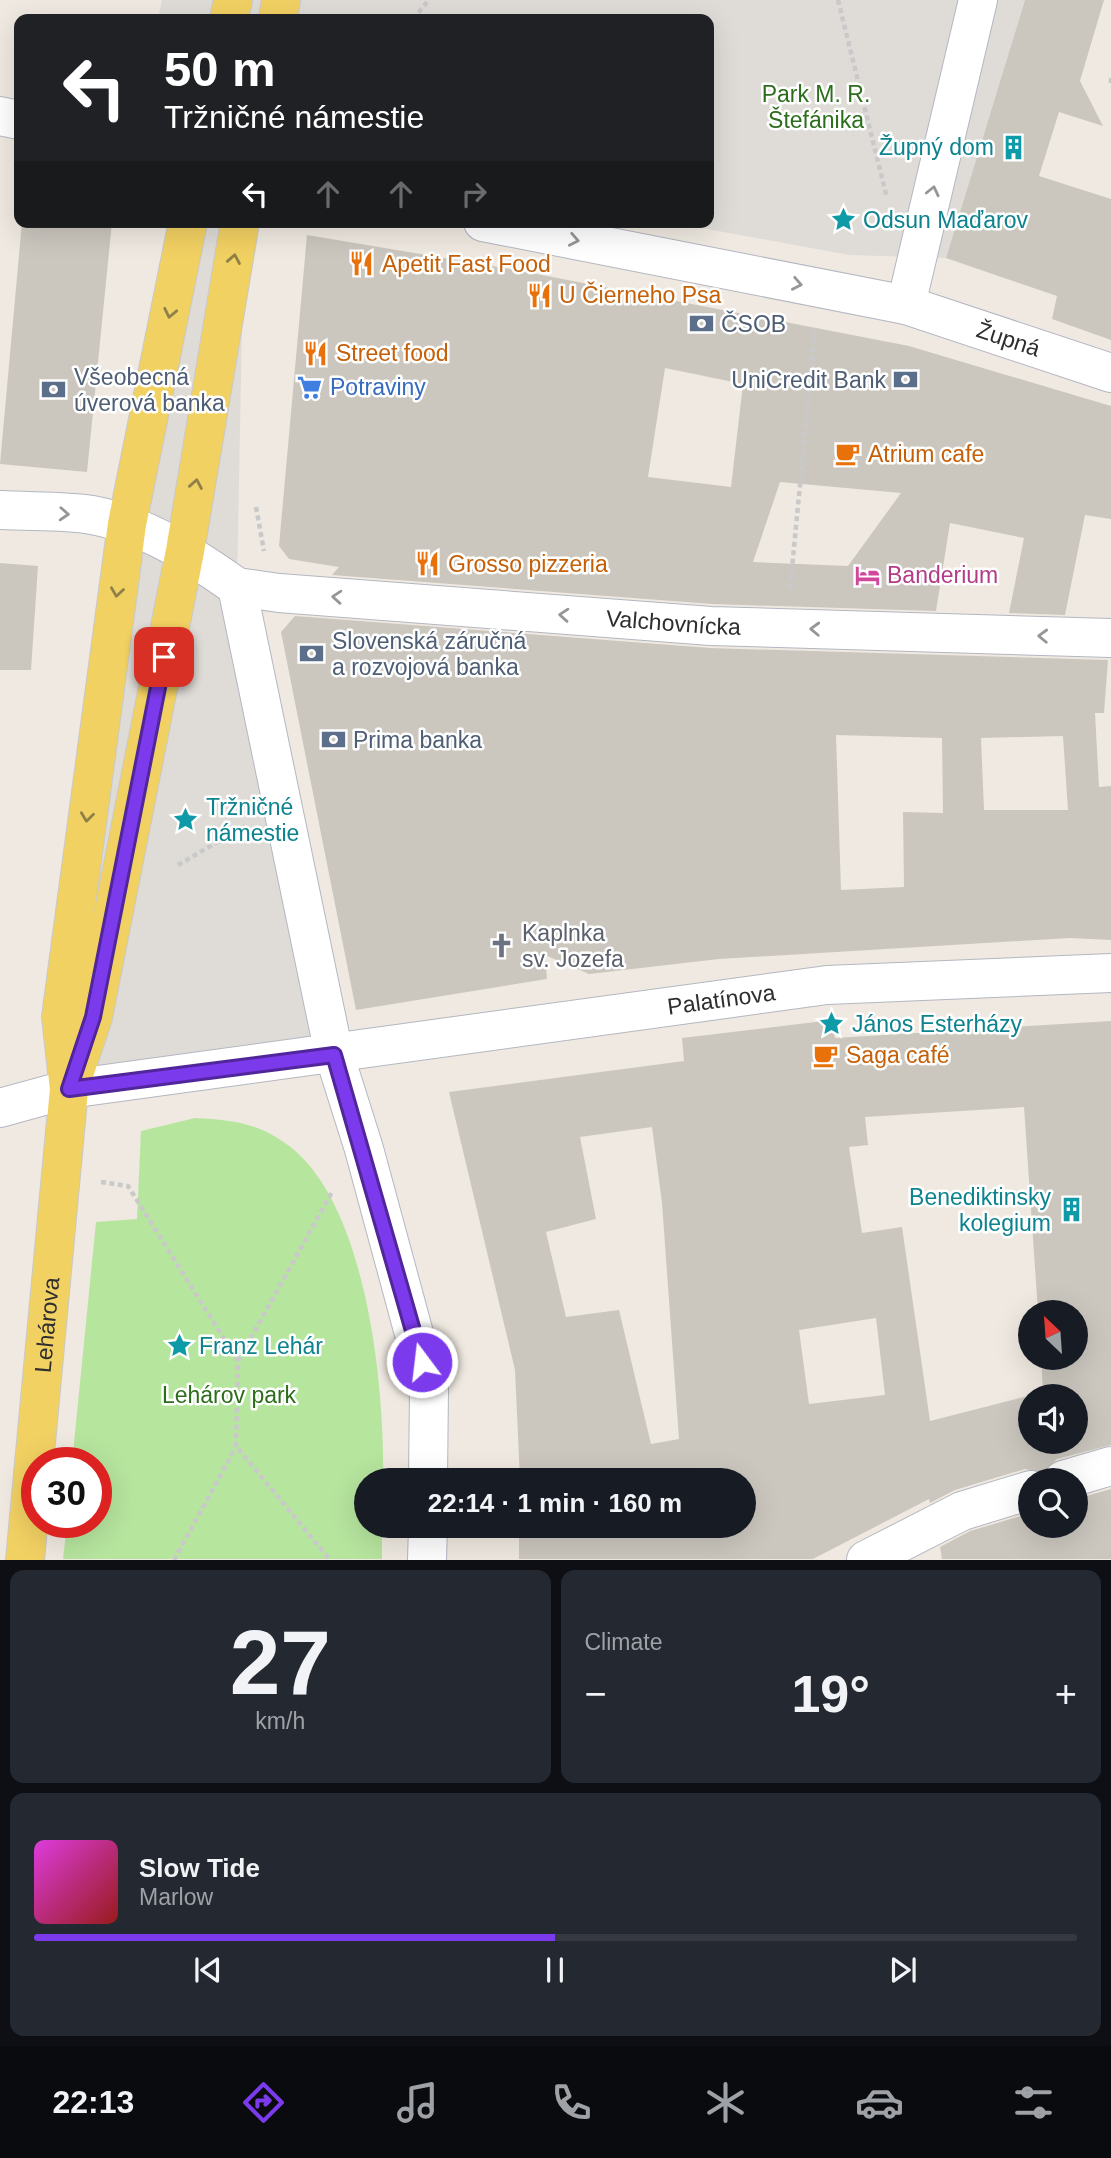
<!DOCTYPE html>
<html lang="en">
<head>
<meta charset="utf-8">
<style>
	:root { --surface:#171b24; --page:#242831; --text:#f1f3f6; --muted:#9ea1a6; --line:#363941; --accent:#7c3aed }
	body { margin:0; font-family:Helvetica,sans-serif; background:var(--page); color:var(--text); height:100vh; display:flex; flex-direction:column; font-size:26px; white-space:nowrap }
	* { box-sizing:border-box; margin:0 }
	p { font-size:23px; color:var(--muted) }
	.icon { flex:none; width:38px; height:38px; fill:none; stroke:currentColor; stroke-width:2; stroke-linecap:round; stroke-linejoin:round }
	.map { position:relative; height:1560px; overflow:hidden }
	.side { display:flex; flex-direction:column; gap:10px; padding:10px; background:#0d0f14; flex:1 }
	.side>* { flex:none }
	.guide { position:absolute; left:14px; top:14px; width:700px; height:214px; border-radius:14px; box-shadow:0 7px 28px #0002; background:#202124; color:#fff; overflow:hidden }
	.needle { width:46px; rotate:335deg }
	.fabs { position:absolute; left:1018px; top:1300px; display:grid; gap:14px }
	.fabs a { display:grid; place-items:center; width:70px; height:70px; border-radius:50%; background:var(--surface); box-shadow:0 7px 28px #0002; font-size:35px }
	.speed { position:absolute; left:21px; top:1447px; display:flex; gap:14px; font-size:35px; font-weight:700; text-align:center }
	.speed>* { display:grid; place-content:center; width:91px; height:91px; border-radius:50%; background:var(--surface); box-shadow:0 7px 28px #0002; line-height:1 }
	.speed .limit { border:10px solid #d22; background:#fff; color:#111 }
	.pin { position:absolute; display:grid; place-items:center; width:60px; height:60px; color:#fff; margin:-30px; border-radius:14px; box-shadow:0 4px 10px #0006 }
	.me { position:absolute; width:77px; margin:-38px; rotate:345deg; stroke-linejoin:round; filter:drop-shadow(0 0 5px #0008) }
	.turn { display:flex; align-items:center; gap:24px; height:147px; padding:0 35px; font-size:32px }
	.turn .icon { width:91px; height:91px; stroke-width:2.5 }
	.turn b { display:block; font-size:49px; line-height:60px }
	.lanes { display:flex; align-items:center; height:66px; padding:0 35px; background:#0003; justify-content:center; gap:35px; direction:ltr }
	.lanes .off { opacity:.35 }
	.big { font-size:52px; font-weight:700; line-height:1.1 }
	.side .card { flex:1; display:flex; flex-direction:column; justify-content:center; gap:10px; min-width:0; padding:0 24px; border-radius:14px; background:var(--page) }
	.side .dial { align-items:center; gap:0 }
	.dial b { font-size:91px; line-height:1 }
	.song { display:flex; align-items:center; gap:21px }
	.cover { width:84px; height:84px; border-radius:10px; background:linear-gradient(135deg,hsl(300 70% 55%),hsl(0 70% 35%)) }
	.played { height:7px; border-radius:4px; background:linear-gradient(90deg,var(--accent) 50%,var(--line) 50%) }
	.keys { display:flex; justify-content:space-around; direction:ltr }
	.heat { display:flex; justify-content:space-between; align-items:center; font-size:38px; direction:ltr }
	.side .tiles { flex:1; display:grid; gap:10px; grid-template-columns:1fr 1fr }
	.card:last-child { grid-column:span 2 }
	.trip { position:absolute; left:354px; top:1468px; width:402px; height:70px; border-radius:35px; background:var(--surface); box-shadow:0 7px 28px #0002; font-weight:700; line-height:70px; text-align:center }
	.menu { display:flex; height:112px; justify-content:space-around; align-items:center; background:#090b0e; color:var(--muted) }
	.menu .icon { width:49px; height:49px }
	.menu .current { color:var(--accent) }
	.menu b { font-size:32px; color:var(--text) }
	.map>svg:first-child { display:block }
</style>
</head>
<body>
<div class="map">
<svg width="1111" height="1560" viewBox="0 0 1111 1560">
	<rect width="100%" height="100%" fill="#efe9e1"/>
	<path fill="#b6e59e" d="M195,1118C229,1120 256,1122 285,1143C367,1199 385,1388 383,1480H366V1526H382V1559H63L67,1523L96,1522V1463H72L96,1222L137,1219L141,1131Z"/>
	<path fill="#dfdcd8" d="M162,0H1025L946,258L849,255L669,222H709V19H158Z
		M188,222H244L237,587L334,1054L69,1089L61,1017Z"/>
	<path fill="#cbc7bf" fill-rule="evenodd" d="M1025,0H1104L1080,81L1103,126L1059,112L1039,176L1111,199V340L1052,319L1057,296L946,258Z
		M22,222H112L87,472L0,464Z
		M307,235L516,270L909,346L1111,406V519L1085,515L1065,615L1009,613L1024,538L950,523L936,611L712,604L332,575L339,567L289,559L279,546ZM665,368L743,384L731,487L648,477ZM780,482L901,493L848,566L753,562Z
		M0,563L38,566L31,670H0Z
		M295,616L710,648L1108,660L1104,713H1095L1099,787L1111,786V940L1070,938L719,959L589,974L545,955L547,979L356,1010L281,632ZM836,735L942,738L943,813L903,812L904,887L841,890ZM1063,736L1068,810H984L981,738Z
		M832,1020L835,1038L1111,1021V1445L1057,1459L1043,1472L1025,1469L955,1490L930,1503L929,1499L813,1559H519V1526H744V1480H520L515,1370L449,1092L684,1061L682,1038ZM1024,1107L1038,1312H1076V1358H1041L1043,1392L930,1421L902,1227L862,1233L849,1147L868,1145L865,1117ZM652,1127L662,1203L679,1439L651,1444L619,1310L566,1317L546,1232L596,1219L580,1137ZM876,1318L885,1395L809,1404L799,1330ZM1031,1396H1076V1442H1031Z
		M1111,1489V1559H942L940,1547L970,1531L1031,1513V1526H1076V1499Z"/>
	<g fill="none" stroke-linecap="round" stroke-linejoin="round">
		<defs>
			<g id="minor">
				<path d="M0,116L19,120"/>
				<path id="s1" d="M483,222L906,305L1111,373"/>
				<path d="M906,305L978,0"/>
				<path d="M0,510C30,512 63,510 92,515C146,525 193,556 237,587L334,1054L364,1149L429,1389L428,1480"/>
				<path id="s2" d="M237,587L279,593L711,626L1111,638"/>
				<path id="s3" d="M0,1108L69,1089L827,985L1111,973"/>
				<path d="M1063,1480L1111,1466"/>
				<path d="M427,1560L428,1526"/>
				<path d="M866,1560L962,1511L1031,1490"/>
			</g>
			<g id="major">
				<path d="M229,19L233,0"/>
				<path d="M278,19L281,0"/>
				<path d="M73,1077L93,1017L185,551L240,222"/>
				<path id="s4" d="M25,1560L69,1089L61,1017L127,524L188,222"/>
			</g>
		</defs>
		<use href="#minor" stroke="#b4b7c1" stroke-width="40"/>
		<use href="#major" stroke="#c9c9c9" stroke-width="40"/>
		<path stroke="#c9c9c9" stroke-width="4.5" stroke-dasharray="5 3.5" stroke-linecap="butt" d="M838,0L887,198
			M413,19L429,0
			M1111,78V86
			M256,507L264,551
			M790,589L815,329
			M178,865L245,826
			M101,1182L128,1186L238,1361L236,1446L330,1560
			M238,1361L332,1192
			M174,1560L236,1447"/>
		<use href="#minor" stroke="#fff" stroke-width="38"/>
		<use href="#major" stroke="#f2d163" stroke-width="38"/>
	</g>
	<defs><path id="oneway-chevron" d="M-2-3.5L2.5 0L-2 3.5" fill="none" stroke-width="1.6" stroke-linecap="round" stroke-linejoin="round" transform="scale(1.75)"/></defs>
	<g stroke="#969696">
		<use href="#oneway-chevron" transform="translate(933 191) rotate(-77)"/>
		<use href="#oneway-chevron" transform="translate(574 240) rotate(11)"/>
		<use href="#oneway-chevron" transform="translate(797 284) rotate(11)"/>
		<use href="#oneway-chevron" transform="translate(64 514) rotate(3)"/>
		<use href="#oneway-chevron" transform="translate(337 597) rotate(-176)"/>
		<use href="#oneway-chevron" transform="translate(564 615) rotate(-176)"/>
		<use href="#oneway-chevron" transform="translate(815 629) rotate(-178)"/>
		<use href="#oneway-chevron" transform="translate(1043 636) rotate(-178)"/>
	</g>
	<g stroke="#908048">
		<use href="#oneway-chevron" transform="translate(234 259) rotate(-80)"/>
		<use href="#oneway-chevron" transform="translate(170 313) rotate(102)"/>
		<use href="#oneway-chevron" transform="translate(196 484) rotate(-80)"/>
		<use href="#oneway-chevron" transform="translate(117 592) rotate(98)"/>
		<use href="#oneway-chevron" transform="translate(87 817) rotate(97)"/>
	</g>
	<g fill="none" stroke-linecap="round" stroke-linejoin="round">
		<defs>
			<path id="route" d="M164,657L93,1017L69,1089L334,1055L422,1362"/>
		</defs>
		<use href="#route" stroke="#51269a" stroke-width="18"/>
		<use href="#route" stroke="#7c3aed" stroke-width="12"/>
	</g>
	<defs>
		<symbol id="building-bare" viewBox="-9 -9 18 18"><path d="M-4-6H4V6H1V3H-1V6H-4ZM-2.5-4.3h1.7v1.8h-1.7ZM.8-4.3h1.7v1.8H.8ZM-2.5-1h1.7V.8h-1.7ZM.8-1h1.7V.8H.8Z" fill="#0f9aa8" stroke="#fff" stroke-width="2.5" paint-order="stroke"/></symbol>
		<symbol id="sight-bare" viewBox="-9 -9 18 18"><path d="M0-6L1.8-2.2L6-1.7L2.9 1.2L3.7 5.4L0 3.3L-3.7 5.4L-2.9 1.2L-6-1.7L-1.8-2.2Z" fill="#0f9aa8" stroke="#fff" stroke-width="2.5" paint-order="stroke"/></symbol>
		<symbol id="restaurant-bare" viewBox="-9 -9 18 18"><path d="M-5-6h1v4h1v-4h1v4h1v-4h1v5L-1.5 .5V6h-2V.5L-5-1ZM5-6V6H3V1.5H1.5Q1.5-4 5-6Z" fill="#e8710a" stroke="#fff" stroke-width="2.5" paint-order="stroke"/></symbol>
		<symbol id="bank-bare" viewBox="-9 -9 18 18"><path d="M-6-4H6V4H-6ZM0-2.3a2.3 2.3 0 1 0 0 4.6a2.3 2.3 0 1 0 0-4.6Z" fill="#5c6f8a" stroke="#fff" stroke-width="2.5" paint-order="stroke"/></symbol>
		<symbol id="supermarket-bare" viewBox="-9 -9 18 18"><path d="M-6-5.5h2.5l.6 2H6L4.5 2H-2.5L-4.4-4H-6ZM-1.5 3.2a1.3 1.3 0 1 0 .1 0ZM3 3.2a1.3 1.3 0 1 0 .1 0Z" fill="#3f7fe0" stroke="#fff" stroke-width="2.5" paint-order="stroke"/></symbol>
		<symbol id="cafe-bare" viewBox="-9 -9 18 18"><path d="M-5.5-4.5H6V0H3Q3 3.5 0 3.5H-2.5Q-5.5 3.5-5.5 0ZM3-3.2v2h1.7v-2ZM-6 4.5H4V6H-6Z" fill="#e8710a" stroke="#fff" stroke-width="2.5" paint-order="stroke"/></symbol>
		<symbol id="hotel-bare" viewBox="-9 -9 18 18"><path d="M-6-4.5h1.5V1H6V5H4.5V3h-9V5H-6ZM-4 0a1.8 1.8 0 1 1 3.6 0ZM.5 0V-2.5h3Q6-2.5 6 0Z" fill="#d1479c" stroke="#fff" stroke-width="2.5" paint-order="stroke"/></symbol>
		<symbol id="church-bare" viewBox="-9 -9 18 18"><path d="M-1.2-6h2.4v3.5h3.3v2.4h-3.3V6h-2.4V-.1h-3.3v-2.4h3.3Z" fill="#6b7280" stroke="#fff" stroke-width="2.5" paint-order="stroke"/></symbol>
	</defs>
	<g fill-rule="evenodd">
		<use href="#building-bare" x="996" y="130" width="35" height="35"/>
		<use href="#sight-bare" x="826" y="202" width="35" height="35"/>
		<use href="#restaurant-bare" x="344" y="246" width="35" height="35"/>
		<use href="#restaurant-bare" x="522" y="278" width="35" height="35"/>
		<use href="#bank-bare" x="684" y="306" width="35" height="35"/>
		<use href="#restaurant-bare" x="298" y="336" width="35" height="35"/>
		<use href="#bank-bare" x="888" y="362" width="35" height="35"/>
		<use href="#supermarket-bare" x="292" y="370" width="35" height="35"/>
		<use href="#bank-bare" x="36" y="372" width="35" height="35"/>
		<use href="#cafe-bare" x="830" y="436" width="35" height="35"/>
		<use href="#restaurant-bare" x="410" y="546" width="35" height="35"/>
		<use href="#hotel-bare" x="850" y="558" width="35" height="35"/>
		<use href="#bank-bare" x="294" y="636" width="35" height="35"/>
		<use href="#bank-bare" x="316" y="722" width="35" height="35"/>
		<use href="#sight-bare" x="168" y="802" width="35" height="35"/>
		<use href="#church-bare" x="484" y="928" width="35" height="35"/>
		<use href="#sight-bare" x="814" y="1006" width="35" height="35"/>
		<use href="#cafe-bare" x="808" y="1038" width="35" height="35"/>
		<use href="#building-bare" x="1054" y="1192" width="35" height="35"/>
		<use href="#sight-bare" x="162" y="1328" width="35" height="35"/>
	</g>
	<g text-anchor="middle" stroke-width="5" stroke-linejoin="round" paint-order="stroke">
		<g font-size="23" fill="#2c6e1b" stroke="#fff">
			<text x="816" y="102">Park M. R.<tspan x="816" dy="26">Štefánika</tspan></text>
			<text x="229" y="1403">Lehárov park</text>
		</g>
		<g font-size="23" fill="#0d838f" stroke="#fff" text-anchor="start">
			<text x="994" y="155" text-anchor="end">Župný dom</text>
			<text x="863" y="228">Odsun Maďarov</text>
			<text x="206" y="815">Tržničné<tspan x="206" dy="26">námestie</tspan></text>
			<text x="852" y="1032">János Esterházy</text>
			<text x="1051" y="1205" text-anchor="end">Benediktinsky<tspan x="1051" dy="26">kolegium</tspan></text>
			<text x="199" y="1354">Franz Lehár</text>
		</g>
		<g font-size="23" fill="#c56008" stroke="#fff" text-anchor="start">
			<text x="382" y="272">Apetit Fast Food</text>
			<text x="559" y="303">U Čierneho Psa</text>
			<text x="336" y="361">Street food</text>
			<text x="868" y="462">Atrium cafe</text>
			<text x="448" y="572">Grosso pizzeria</text>
			<text x="846" y="1063">Saga café</text>
		</g>
		<g font-size="23" fill="#4e5e75" stroke="#fff" text-anchor="start">
			<text x="721" y="332">ČSOB</text>
			<text x="74" y="385">Všeobecná<tspan x="74" dy="26">úverová banka</tspan></text>
			<text x="886" y="388" text-anchor="end">UniCredit Bank</text>
			<text x="332" y="649">Slovenská záručná<tspan x="332" dy="26">a rozvojová banka</tspan></text>
			<text x="353" y="748">Prima banka</text>
		</g>
		<g font-size="23" fill="#2e2e2e" stroke="#fff">
			<text dy="8" stroke="none"><textPath href="#s1" startOffset="539">Župná</textPath></text>
			<text dy="8" stroke="none"><textPath href="#s2" startOffset="438">Valchovnícka</textPath></text>
			<text dy="8" stroke="none"><textPath href="#s3" startOffset="730">Palatínova</textPath></text>
			<text dy="8" stroke="none"><textPath href="#s4" startOffset="236">Lehárova</textPath></text>
		</g>
		<g font-size="23" fill="#366cbe" stroke="#fff" text-anchor="start">
			<text x="330" y="395">Potraviny</text>
		</g>
		<g font-size="23" fill="#b23c85" stroke="#fff" text-anchor="start">
			<text x="887" y="583">Banderium</text>
		</g>
		<g font-size="23" fill="#5b616d" stroke="#fff" text-anchor="start">
			<text x="522" y="941">Kaplnka<tspan x="522" dy="26">sv. Jozefa</tspan></text>
		</g>
	</g>
</svg>
<div class="fabs">
<a><svg class="needle" viewBox="-14 -14 28 28"><path d="M0-13l5 13h-10z" fill="#e53935"/><path d="M0 13l5-13h-10z" fill="#9ea1a6"/></svg></a>
<a><svg class="icon" aria-label="sound" viewBox="0 0 24 24"><path d="M4 9h4l5-4v14l-5-4H4zM17 9q2 3 0 6"/></svg></a>
<a><svg class="icon" aria-label="search" viewBox="0 0 24 24"><circle cx="10" cy="10" r="6"/><path d="M15 15l6 6"/></svg></a>
</div>
<div class="speed"><div class="limit">30</div></div>
<div class="pin" style="left:164px;top:657px;background:#d93025"><svg class="icon" aria-label="arrive" viewBox="0 0 24 24"><path d="M6 21V4h12l-3 4 3 4H6"/></svg></div>
<svg class="me" style="left:422px;top:1362px" viewBox="-20 -20 40 40"><circle r="17" fill="#7c3aed" stroke="#fff" stroke-width="3"/><path d="M0-11L8 9 0 5-8 9z" fill="#fff"/></svg>
<div class="trip">22:14 · 1 min · 160 m</div>
<div class="guide">
<div class="turn"><svg class="icon" aria-label="left" viewBox="0 0 24 24"><path d="M17 20v-9H6M10 6l-5 5 5 5"/></svg><div><b>50 m</b>Tržničné námestie</div></div>
<div class="lanes"><svg class="icon" aria-label="left" viewBox="0 0 24 24"><path d="M17 20v-9H6M10 6l-5 5 5 5"/></svg><svg class="icon off" aria-label="ahead" viewBox="0 0 24 24"><path d="M12 20V5M6 11l6-6 6 6"/></svg><svg class="icon off" aria-label="ahead" viewBox="0 0 24 24"><path d="M12 20V5M6 11l6-6 6 6"/></svg><svg class="icon off" aria-label="right" viewBox="0 0 24 24"><path d="M7 20v-9h11M14 6l5 5-5 5"/></svg></div>
</div>
</div>
<section class="side">
<div class="tiles">
<div class="card dial"><b>27</b><p>km/h</p></div>
<div class="card"><p>Climate</p>
<div class="heat"><a>−</a><b class="big">19°</b><a>+</a></div>
</div>
<div class="card">
<div class="song"><i class="cover"></i><div><b>Slow Tide</b><p>Marlow</p></div></div>
<div class="played"></div>
<div class="keys"><svg class="icon" aria-label="previous" viewBox="0 0 24 24"><path d="M18 5L8 12l10 7zM5 5v14"/></svg><svg class="icon" aria-label="pause" viewBox="0 0 24 24"><path d="M8 5v14M16 5v14"/></svg><svg class="icon" aria-label="next" viewBox="0 0 24 24"><path d="M6 5l10 7-10 7zM19 5v14"/></svg></div>
</div>
</div>
</section>
<nav class="menu">
<b>22:13</b>
<svg class="icon current" aria-label="directions" viewBox="0 0 24 24"><path d="M12 3l9 9-9 9-9-9zM9 14v-3h6M13 9l2 2-2 2"/></svg>
<svg class="icon" aria-label="music" viewBox="0 0 24 24"><path d="M9 18V5l10-2v13"/><circle cx="6" cy="18" r="3"/><circle cx="16" cy="16" r="3"/></svg>
<svg class="icon" aria-label="phone" viewBox="0 0 24 24"><path d="M5 4h4l2 5-3 2q2 4 5 5l2-3 5 2v4C11 20 4 13 5 4z"/></svg>
<svg class="icon" aria-label="climate" viewBox="0 0 24 24"><path d="M12 3v18M4 7l16 10M4 17L20 7"/></svg>
<svg class="icon" aria-label="car" viewBox="0 0 24 24"><path d="M5 17H2v-5l4-1 3-4h7l3 4 3 1v5h-3M9 17h6M6 11h13"/><circle cx="7" cy="17" r="2"/><circle cx="17" cy="17" r="2"/></svg>
<svg class="icon" aria-label="filters" viewBox="0 0 24 24"><path d="M4 7h16M4 17h16"/><circle cx="9" cy="7" r="2"/><circle cx="15" cy="17" r="2"/></svg>
</nav>
</body>
</html>
